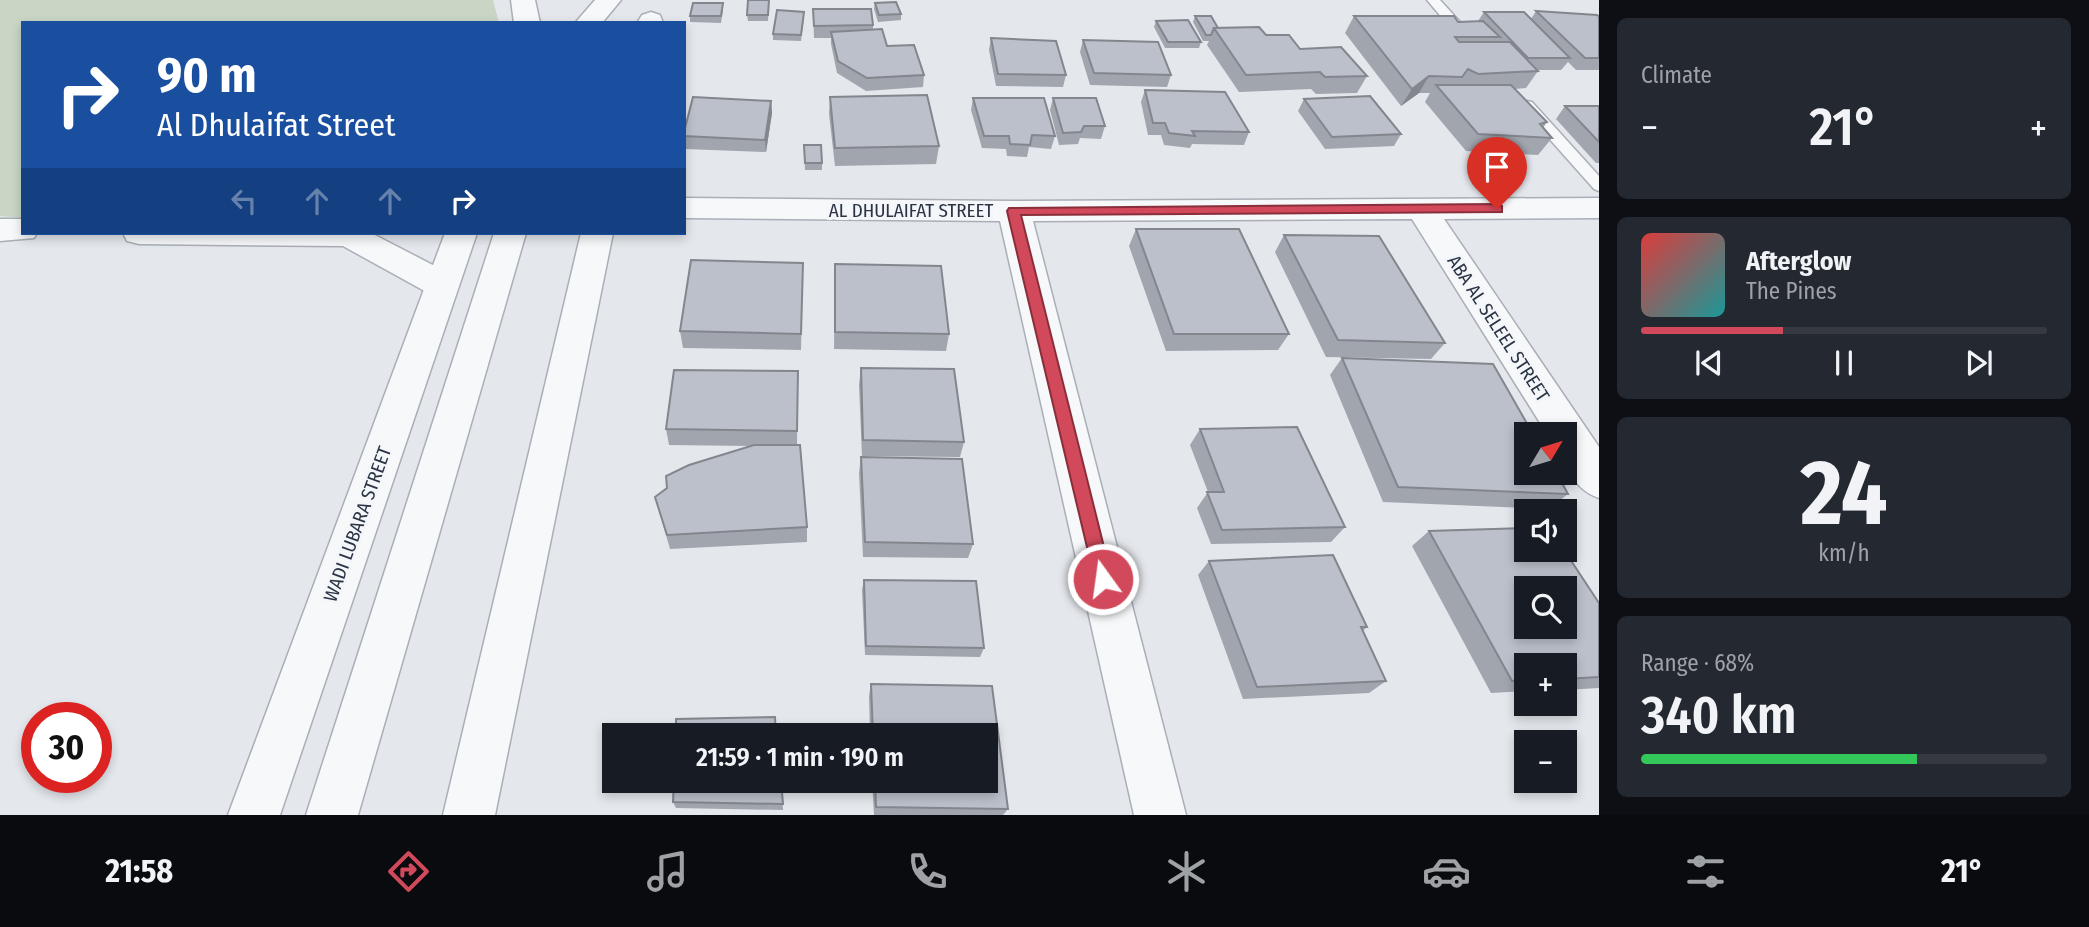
<!DOCTYPE html>
<html lang="en">
<head>
<meta charset="utf-8">
<style>
	:root { --surface:#171b24; --page:#242831; --text:#f1f3f6; --muted:#9ea1a6; --line:#363941; --accent:#d1495b }
	body { margin:0; font-family:"Fira Sans Condensed",sans-serif; background:var(--page); color:var(--text); height:100vh; display:flex; flex-direction:column; font-size:26px; white-space:nowrap }
	* { box-sizing:border-box; margin:0 }
	p { font-size:23px; color:var(--muted) }
	.icon { flex:none; width:38px; height:38px; fill:none; stroke:currentColor; stroke-width:2; stroke-linecap:round; stroke-linejoin:round }
	.map { position:relative; flex:1; overflow:hidden }
	.side { display:flex; flex-direction:column; gap:18px; padding:18px; background:#0d0f14; width:490px }
	.side>* { flex:none }
	.hud { position:absolute; left:21px; top:21px; width:665px; height:214px; border-radius:0px; box-shadow:0 4px 10px #0003; background:#1a4fa0; color:#fff; overflow:hidden }
	.needle { width:46px; rotate:52deg }
	.fabs { position:absolute; left:1514px; top:422px; display:grid; gap:14px }
	.fabs a { display:grid; place-items:center; width:63px; height:63px; border-radius:0px; background:var(--surface); box-shadow:0 4px 10px #0003; font-size:35px }
	.speed { position:absolute; left:21px; top:702px; display:flex; gap:14px; font-size:35px; font-weight:700; text-align:center }
	.speed>* { display:grid; place-content:center; width:91px; height:91px; border-radius:50%; background:var(--surface); box-shadow:0 4px 10px #0003; line-height:1 }
	.speed .limit { border:10px solid #d22; background:#fff; color:#111 }
	.pin { position:absolute; display:grid; place-items:center; width:60px; height:60px; color:#fff; margin:-72px -30px; border-radius:50% 50% 50% 0; rotate:-45deg; box-shadow:0 0 7px #0007 }
	.pin .icon { rotate:45deg }
	.me { position:absolute; width:77px; margin:-38px; rotate:346deg; stroke-linejoin:round; filter:drop-shadow(0 0 5px #0008) }
	.turn { display:flex; align-items:center; gap:24px; height:147px; padding:0 21px; font-size:32px }
	.turn .icon { width:91px; height:91px; stroke-width:2.5 }
	.turn b { display:block; font-size:49px; line-height:60px }
	.lanes { display:flex; align-items:center; height:66px; padding:0 21px; background:#0003; justify-content:center; gap:35px; direction:ltr }
	.lanes .off { opacity:.35 }
	.big { font-size:52px; font-weight:600; line-height:1.1 }
	.side .tile { flex:1; display:flex; flex-direction:column; justify-content:center; gap:10px; min-width:0; padding:0 24px; border-radius:10px; background:var(--page) }
	.side .dial { align-items:center; gap:0 }
	.dial b { font-size:91px; line-height:1 }
	.song { display:flex; align-items:center; gap:21px }
	.cover { width:84px; height:84px; border-radius:10px; background:linear-gradient(135deg,hsl(0 70% 55%),hsl(180 70% 35%)) }
	.played { height:7px; border-radius:4px; background:linear-gradient(90deg,var(--accent) 35%,var(--line) 35%) }
	.keys { display:flex; justify-content:space-around; direction:ltr }
	.heat { display:flex; justify-content:space-between; align-items:center; font-size:38px; direction:ltr }
	.charge { height:10px; border-radius:5px; background:linear-gradient(90deg,#34c759 68%,var(--line) 0) }
	.trip { position:absolute; left:602px; top:723px; width:396px; height:70px; border-radius:0px; background:var(--surface); box-shadow:0 4px 10px #0003; font-weight:600; line-height:70px; text-align:center }
	.tabs { display:flex; height:112px; justify-content:space-around; align-items:center; background:#090b0e; color:var(--muted) }
	.tabs .icon { width:49px; height:49px }
	.tabs .current { color:var(--accent) }
	.tabs b { font-size:32px; color:var(--text) }
	main { display:flex; flex:1; min-height:0 }
	.map>svg:first-child { display:block }
</style>
</head>
<body>
<main>
<div class="map">
<svg width="1599" height="815" viewBox="0 0 1599 815">
	<rect width="100%" height="100%" fill="#e4e7ec"/>
	<path fill="#c9d6c5" d="M0,0H493L499,23H23V218L0,216Z"/>
	<g fill="none" stroke-linecap="round" stroke-linejoin="round">
		<defs>
			<path id="service" d="M1427,0H1440L1470,33V39H1460Z
				M1527,101L1532,102L1599,176V191L1594,189L1522,108L1520,105Z"/>
			<path id="minor" d="M651,12L660,15L663,23H637L642,15Z
				M684,198L1014,201L1599,198V218L1444,219L1599,447V498C1570,488 1564,462 1564,434H1547L1412,219L1033,221L1186,815H1134L1000,221L684,218Z
				M0,219H23V233H37L34,238L0,241Z
				M123,233H371L454,276L459,285L454,294L442,297L430,294L343,246L139,244L127,241Z
				M581,233H613L495,815H443Z"/>
			<path id="tertiary" d="M511,0H535L540,23H514Z
				M595,0H621L602,23H575Z
				M445,233H477L280,815H228Z
				M494,233H526L358,815H306Z"/>
		</defs>
		<use href="#service" stroke="#a9aeb7" stroke-width="3"/>
		<use href="#minor" stroke="#a9aeb7" stroke-width="3"/>
		<use href="#tertiary" stroke="#a9aeb7" stroke-width="3"/>
		<use href="#service" fill="#f7f8fa" fill-rule="evenodd"/>
		<use href="#minor" fill="#f7f8fa" fill-rule="evenodd"/>
		<use href="#tertiary" fill="#f7f8fa" fill-rule="evenodd"/>
	</g>
	<path fill="#a1a5ae" d="M769,0L768,21H748L747,15Z
		M875,3L901,14V20L878,22L874,9Z
		M813,9L873,25V30L887,46L924,75L923,87L866,91L837,73L831,44V38H814Z
		M723,10L721,23L690,22V16Z
		M1536,11L1599,16V70H1576L1568,62L1561,70H1537L1538,71L1526,88L1515,89L1547,122L1543,128L1552,138L1538,155L1466,151L1425,102L1430,93H1419L1401,106L1345,33L1354,16L1458,22L1478,21L1484,12L1531,19Z
		M1195,16L1218,28L1266,35L1367,76L1357,93L1316,94L1311,89L1239,92L1207,45L1209,41H1203L1193,22Z
		M804,18L801,41L773,40V34Z
		M1156,21L1201,42L1199,48H1165L1154,27Z
		M991,38L1066,75L1063,87L996,86L989,50Z
		M1083,40L1171,75L1167,87L1090,85L1080,52Z
		M1145,90L1249,132L1244,145L1192,144L1190,148L1164,145L1161,135H1148L1141,102Z
		M830,97L939,146L936,164L835,166L829,114Z
		M973,98L1055,136L1051,149L1029,147L1027,157L1007,156L1006,149L982,148L971,110Z
		M1053,98L1105,126L1101,139L1080,138L1078,144L1059,145L1050,110Z
		M1304,99L1401,134L1394,146L1325,149L1298,111Z
		M771,101L772,113L766,152L685,149L684,132Z
		M1565,106H1599V163H1596L1556,119Z
		M804,145L822,163V170H805Z
		M1136,229L1289,334L1278,350L1166,351L1129,246Z
		M1284,235L1445,343L1431,359L1326,357L1275,252Z
		M803,263L801,350L683,348L680,331Z
		M835,264L949,334L946,351L834,349Z
		M1342,358L1568,494L1549,509L1383,502L1330,375Z
		M861,368L964,442L960,457L862,456L859,385Z
		M798,371L797,445L807,527V542L670,549L655,497L667,488L750,446L669,445L666,429Z
		M1200,429L1345,527L1331,542L1211,544L1197,508L1208,492L1190,445Z
		M861,457L973,544L968,558L863,557L859,473Z
		M1429,531L1599,603V688L1564,690V665H1526V691L1491,693L1412,546Z
		M1209,561L1367,627L1363,631L1386,681L1369,693L1243,699L1198,575Z
		M864,580L984,648L980,657L865,655L862,590Z
		M871,684L992,686L1008,809L1003,815H874L872,780H985V735H870L869,696Z
		M781,780L783,810L676,808L673,802Z"/>
	<path fill="#83868d" d="M1429,76L1419,93L1401,106L1412,89Z
		M771,101L772,113L766,152L765,140Z"/>
	<path fill="#bbc0ca" stroke="#83868d" stroke-width="2" fill-rule="evenodd" d="M748,0H769L768,15H747Z
		M896,2L901,14L879,15L875,3Z
		M693,3H723L721,16H690Z
		M813,9H871L873,25L814,26Z
		M777,10L804,12L801,35L773,34Z
		M1536,11L1597,15L1599,16V58H1585Z
		M1484,12H1524L1570,58H1528Z
		M1195,16H1211L1218,28H1214L1211,35H1206Z
		M1354,16H1454L1458,22L1483,21L1500,37H1455L1459,42H1510L1538,71L1478,74L1468,69L1462,77L1429,76L1412,89Z
		M1188,20L1201,42H1168L1156,21Z
		M1259,27L1266,35H1289L1300,49L1341,47L1367,76L1325,77L1320,72L1246,75L1214,28Z
		M882,29L887,46L914,45L924,75L867,78L838,61L831,32Z
		M991,38L1056,41L1066,75L998,74Z
		M1083,40L1158,42L1171,75L1094,73Z
		M1436,85H1511L1547,122L1540,124L1552,138L1478,134Z
		M1145,90L1225,92L1249,132L1192,131L1195,136L1169,133L1165,123H1153Z
		M927,95L939,146L835,148L830,97Z
		M1370,96L1401,134L1332,137L1304,99Z
		M693,97L771,101L765,140L684,136V132Z
		M973,98H1044L1055,136L1032,135L1030,145L1010,144L1009,136H984Z
		M1053,98H1096L1105,126H1084L1081,132L1063,133Z
		M1565,106H1599V142Z
		M804,145H821L822,163H805Z
		M1136,229H1239L1289,334H1174Z
		M1284,235L1379,236L1445,343L1338,340Z
		M691,260L803,263L801,334L680,331Z
		M835,264L941,266L949,334L835,332Z
		M1342,358L1493,364L1533,434H1526V472H1556L1568,494L1398,487Z
		M861,368L954,369L964,442L863,440Z
		M674,370L798,371L797,431L666,429Z
		M1297,427L1345,527L1222,530L1207,492H1224L1200,429Z
		M754,445H800L807,527L667,535L655,497L667,488L666,476L689,465Z
		M861,457L962,459L973,544L865,542Z
		M1526,528V550H1564L1599,603V677L1564,679V665H1526V680L1512,681L1429,531ZM1526,588H1564V626H1526Z
		M1333,555L1367,627H1361L1386,681L1257,687L1209,561Z
		M864,580L976,581L984,648L866,646Z
		M871,684L992,686L1008,809L876,807L875,780H985V735H873Z
		M775,717L776,735H676V719Z
		M674,780H781L783,804L673,802Z"/>
	<path fill="#d1495b" stroke="#882f3b" stroke-width="2" d="M1497,204L1502,206V212L1021,215L1112,579L1109,585L1103,587L1096,585L1007,211L1009,208Z"/>
	<g text-anchor="middle" stroke-width="6" stroke-linejoin="round" paint-order="stroke">
		<g font-size="19" fill="#2b3445" stroke="#f4f6f9">
			<text x="911" y="217">AL DHULAIFAT STREET</text>
			<text transform="translate(1499 328) rotate(57)" y="7">ABA AL SELEEL STREET</text>
			<text transform="translate(357 524) rotate(-70)" y="7">WADI LUBARA STREET</text>
		</g>
	</g>
</svg>
<div class="fabs">
<a><svg class="needle" viewBox="-14 -14 28 28"><path d="M0-13l5 13h-10z" fill="#e53935"/><path d="M0 13l5-13h-10z" fill="#9ea1a6"/></svg></a>
<a><svg class="icon" aria-label="sound" viewBox="0 0 24 24"><path d="M4 9h4l5-4v14l-5-4H4zM17 9q2 3 0 6"/></svg></a>
<a><svg class="icon" aria-label="search" viewBox="0 0 24 24"><circle cx="10" cy="10" r="6"/><path d="M15 15l6 6"/></svg></a>
<a>+</a>
<a>−</a>
</div>
<div class="speed"><div class="limit">30</div></div>
<div class="pin" style="left:1497px;top:209px;background:#d93025"><svg class="icon" aria-label="arrive" viewBox="0 0 24 24"><path d="M6 21V4h12l-3 4 3 4H6"/></svg></div>
<svg class="me" style="left:1103px;top:579px" viewBox="-20 -20 40 40"><circle r="17" fill="#d1495b" stroke="#fff" stroke-width="3"/><path d="M0-11L8 9 0 5-8 9z" fill="#fff"/></svg>
<div class="trip">21:59 · 1 min · 190 m</div>
<div class="hud">
<div class="turn"><svg class="icon" aria-label="right" viewBox="0 0 24 24"><path d="M7 20v-9h11M14 6l5 5-5 5"/></svg><div><b>90 m</b>Al Dhulaifat Street</div></div>
<div class="lanes"><svg class="icon off" aria-label="left" viewBox="0 0 24 24"><path d="M17 20v-9H6M10 6l-5 5 5 5"/></svg><svg class="icon off" aria-label="ahead" viewBox="0 0 24 24"><path d="M12 20V5M6 11l6-6 6 6"/></svg><svg class="icon off" aria-label="ahead" viewBox="0 0 24 24"><path d="M12 20V5M6 11l6-6 6 6"/></svg><svg class="icon" aria-label="right" viewBox="0 0 24 24"><path d="M7 20v-9h11M14 6l5 5-5 5"/></svg></div>
</div>
</div>
<section class="side">
<div class="tile"><p>Climate</p>
<div class="heat"><a>−</a><b class="big">21°</b><a>+</a></div>
</div>
<div class="tile">
<div class="song"><i class="cover"></i><div><b>Afterglow</b><p>The Pines</p></div></div>
<div class="played"></div>
<div class="keys"><svg class="icon" aria-label="previous" viewBox="0 0 24 24"><path d="M18 5L8 12l10 7zM5 5v14"/></svg><svg class="icon" aria-label="pause" viewBox="0 0 24 24"><path d="M8 5v14M16 5v14"/></svg><svg class="icon" aria-label="next" viewBox="0 0 24 24"><path d="M6 5l10 7-10 7zM19 5v14"/></svg></div>
</div>
<div class="tile dial"><b>24</b><p>km/h</p></div>
<div class="tile"><p>Range · 68%</p><b class="big">340 km</b><div class="charge"></div></div>
</section>
</main>
<nav class="tabs">
<b>21:58</b>
<svg class="icon current" aria-label="directions" viewBox="0 0 24 24"><path d="M12 3l9 9-9 9-9-9zM9 14v-3h6M13 9l2 2-2 2"/></svg>
<svg class="icon" aria-label="music" viewBox="0 0 24 24"><path d="M9 18V5l10-2v13"/><circle cx="6" cy="18" r="3"/><circle cx="16" cy="16" r="3"/></svg>
<svg class="icon" aria-label="phone" viewBox="0 0 24 24"><path d="M5 4h4l2 5-3 2q2 4 5 5l2-3 5 2v4C11 20 4 13 5 4z"/></svg>
<svg class="icon" aria-label="climate" viewBox="0 0 24 24"><path d="M12 3v18M4 7l16 10M4 17L20 7"/></svg>
<svg class="icon" aria-label="car" viewBox="0 0 24 24"><path d="M5 17H2v-5l4-1 3-4h7l3 4 3 1v5h-3M9 17h6M6 11h13"/><circle cx="7" cy="17" r="2"/><circle cx="17" cy="17" r="2"/></svg>
<svg class="icon" aria-label="filters" viewBox="0 0 24 24"><path d="M4 7h16M4 17h16"/><circle cx="9" cy="7" r="2"/><circle cx="15" cy="17" r="2"/></svg>
<b>21°</b>
</nav>
</body>
</html>
